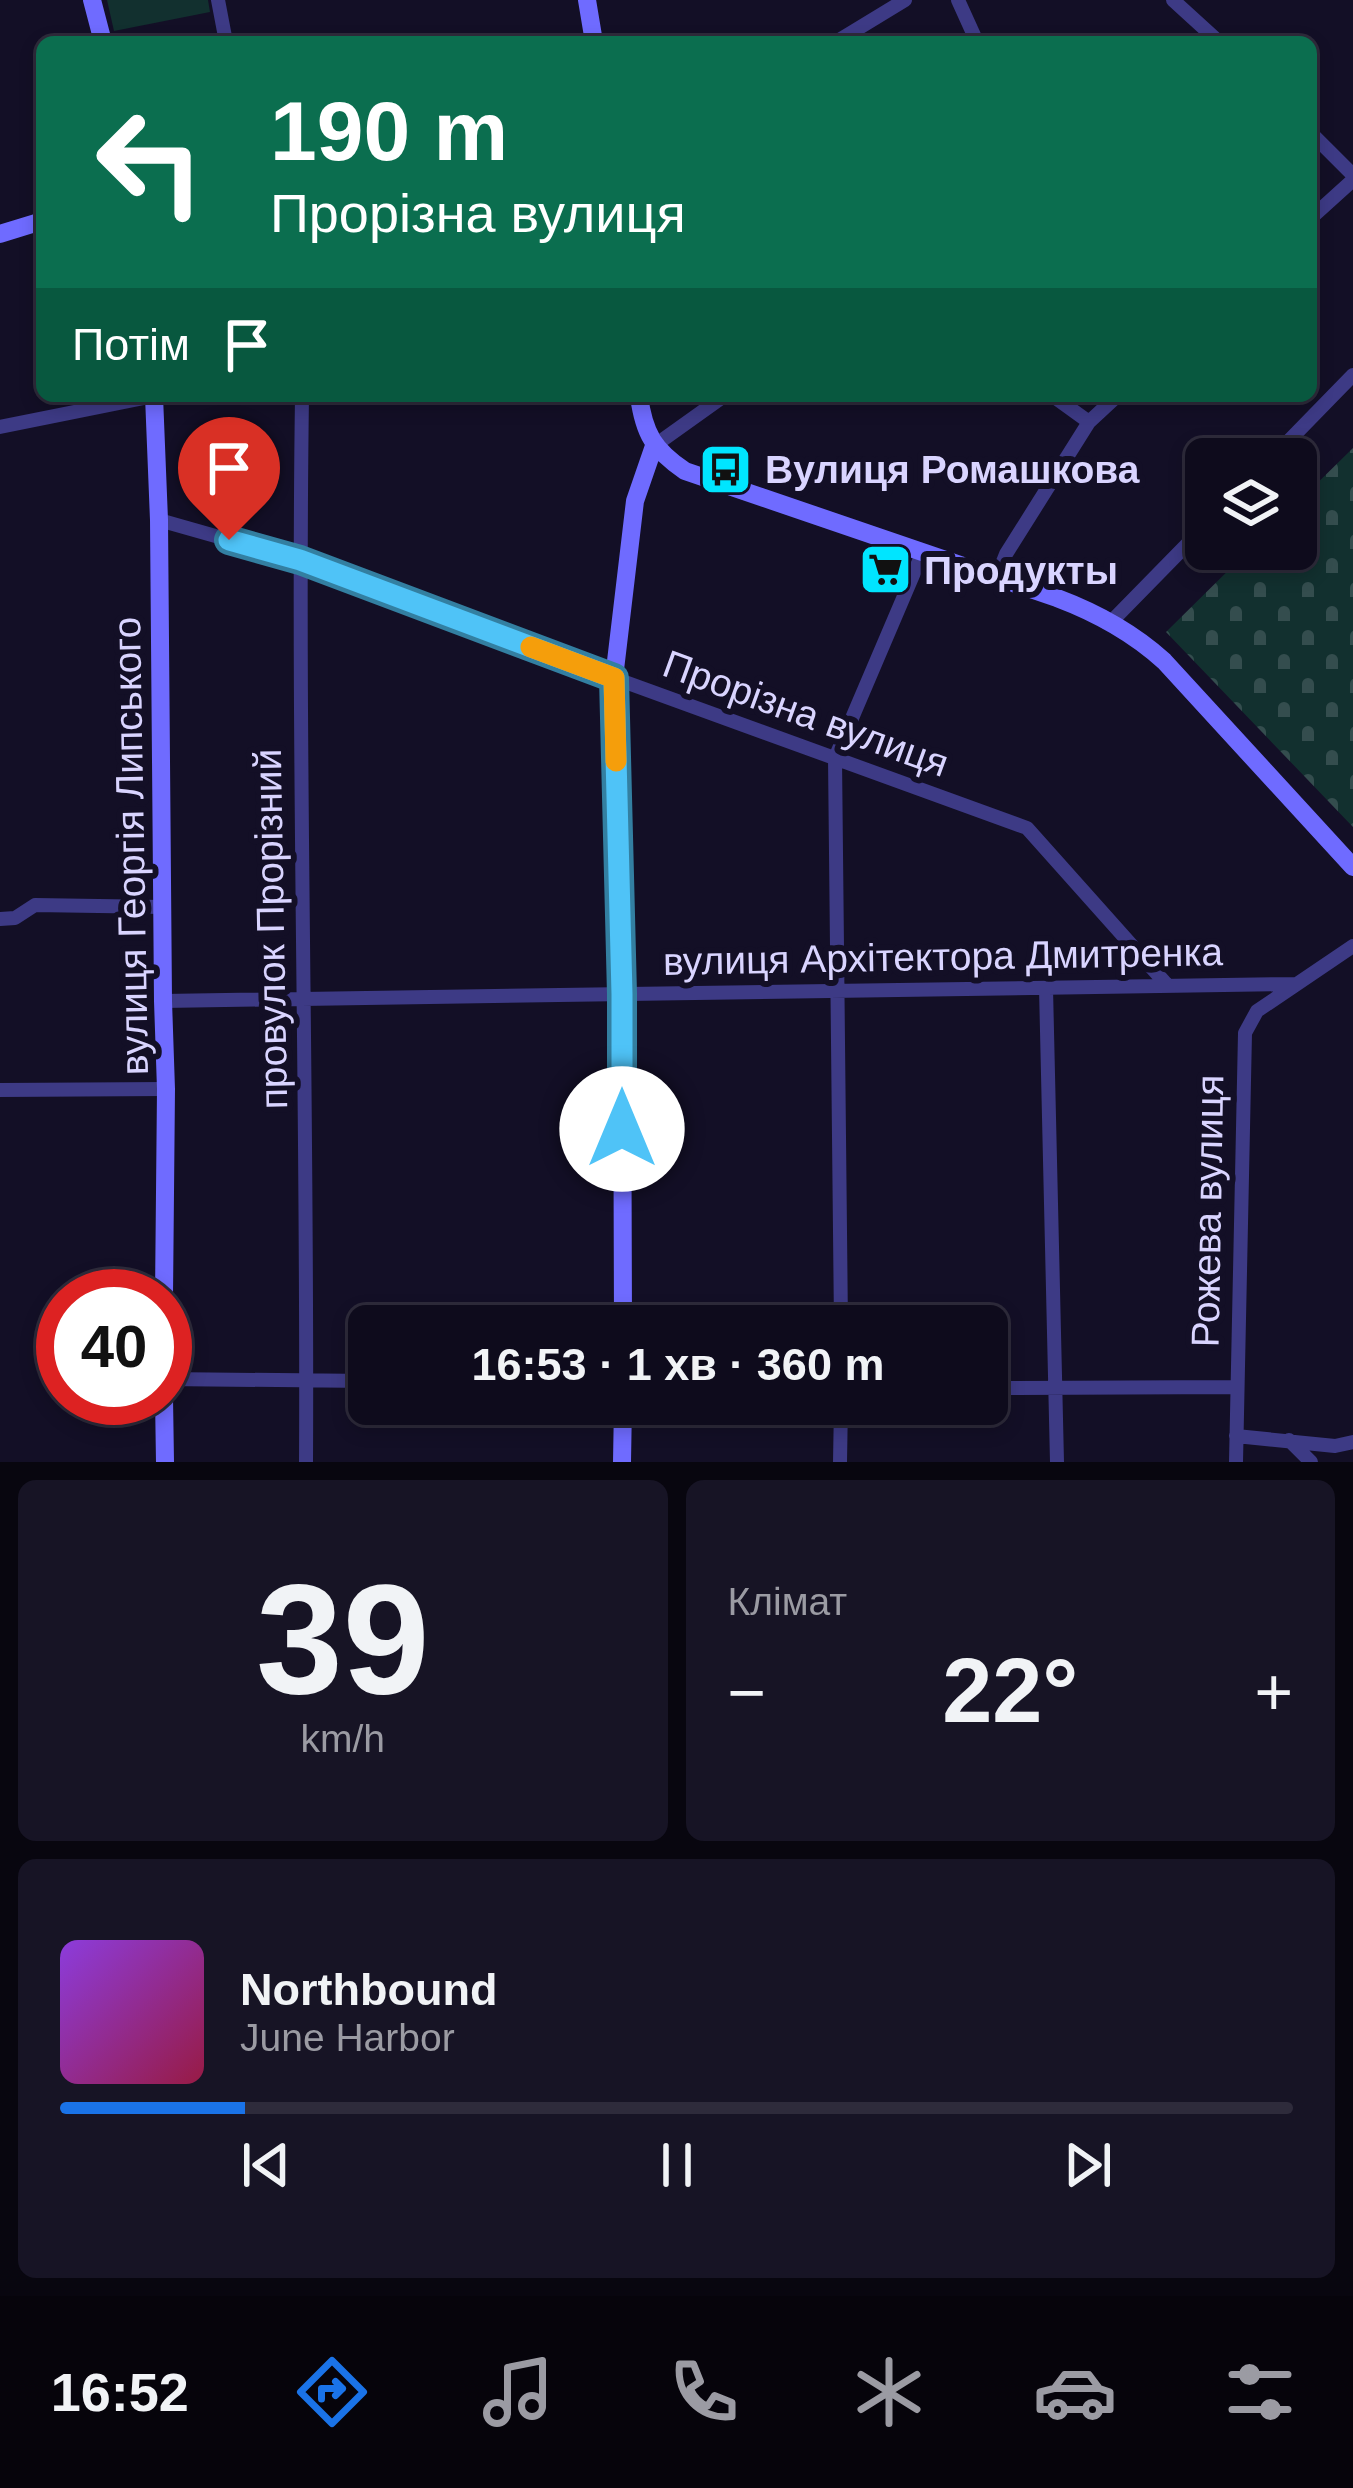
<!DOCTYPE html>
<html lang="uk">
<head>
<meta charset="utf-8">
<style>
	:root { --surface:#0e0b1c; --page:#171425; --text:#f1f3f6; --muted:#9b9ba3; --line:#2e2b3b; --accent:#1a73e8 }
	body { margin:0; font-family:Arial,sans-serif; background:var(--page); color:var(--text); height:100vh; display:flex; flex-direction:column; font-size:45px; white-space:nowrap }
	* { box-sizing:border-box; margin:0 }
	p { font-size:39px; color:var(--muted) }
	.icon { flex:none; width:66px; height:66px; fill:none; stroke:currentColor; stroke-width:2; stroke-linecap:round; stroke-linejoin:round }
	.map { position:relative; height:1462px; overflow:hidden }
	.sheet { display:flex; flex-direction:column; gap:18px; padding:18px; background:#08060f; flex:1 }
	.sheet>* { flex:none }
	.top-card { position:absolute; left:36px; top:36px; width:1281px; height:366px; border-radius:18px; box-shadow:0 6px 18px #0003,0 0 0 3px var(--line); background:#0b6e4f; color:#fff; overflow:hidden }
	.controls { position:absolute; left:1185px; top:438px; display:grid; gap:24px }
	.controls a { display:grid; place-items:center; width:132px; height:132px; border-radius:18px; background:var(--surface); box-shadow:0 6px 18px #0003,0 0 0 3px var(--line); font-size:60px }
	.speed { position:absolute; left:36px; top:1269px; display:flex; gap:24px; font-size:60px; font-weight:700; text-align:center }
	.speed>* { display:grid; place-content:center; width:156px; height:156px; border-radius:50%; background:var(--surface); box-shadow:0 6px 18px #0003,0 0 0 3px var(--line); line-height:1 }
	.speed .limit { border:18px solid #d22; background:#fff; color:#111 }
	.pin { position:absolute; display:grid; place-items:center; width:102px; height:102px; color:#fff; margin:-123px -51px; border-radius:50% 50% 50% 0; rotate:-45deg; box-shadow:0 0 12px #0007 }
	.pin .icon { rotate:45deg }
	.me { position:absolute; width:132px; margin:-66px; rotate:0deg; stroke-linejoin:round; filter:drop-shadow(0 0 9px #0008) }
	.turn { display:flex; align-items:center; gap:42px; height:252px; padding:0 36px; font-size:54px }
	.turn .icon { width:156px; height:156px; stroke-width:2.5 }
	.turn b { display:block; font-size:84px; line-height:102px }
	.then { display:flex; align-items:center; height:114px; padding:0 36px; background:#0003; gap:24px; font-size:45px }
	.big { font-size:90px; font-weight:800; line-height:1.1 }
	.sheet .tile { flex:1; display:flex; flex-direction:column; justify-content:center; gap:18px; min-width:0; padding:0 42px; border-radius:18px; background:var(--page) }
	.sheet .dial { align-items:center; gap:0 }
	.dial b { font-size:156px; line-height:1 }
	.song { display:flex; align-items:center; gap:36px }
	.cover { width:144px; height:144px; border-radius:18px; background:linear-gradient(135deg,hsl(270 70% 55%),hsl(340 70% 35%)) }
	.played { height:12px; border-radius:6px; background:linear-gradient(90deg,var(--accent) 15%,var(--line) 15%) }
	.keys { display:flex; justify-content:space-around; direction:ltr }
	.heat { display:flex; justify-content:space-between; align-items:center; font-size:66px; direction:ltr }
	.sheet .tiles { flex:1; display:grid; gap:18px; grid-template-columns:1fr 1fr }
	.tile:last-child { grid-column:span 2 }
	.trip { position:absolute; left:348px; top:1305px; width:660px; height:120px; border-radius:18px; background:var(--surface); box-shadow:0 6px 18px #0003,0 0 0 3px var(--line); font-weight:800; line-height:120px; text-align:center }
	.tabs { display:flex; height:192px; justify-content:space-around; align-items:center; background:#06040b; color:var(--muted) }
	.tabs .icon { width:84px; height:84px }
	.tabs .on { color:var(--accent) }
	.tabs b { font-size:54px; color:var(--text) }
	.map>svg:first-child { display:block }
</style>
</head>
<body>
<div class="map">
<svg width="1353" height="1462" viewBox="0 0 1353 1462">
	<defs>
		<pattern id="cemetery-stones" width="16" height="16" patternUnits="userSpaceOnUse" patternTransform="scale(3)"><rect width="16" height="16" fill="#12302f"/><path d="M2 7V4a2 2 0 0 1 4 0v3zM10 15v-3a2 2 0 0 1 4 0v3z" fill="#344d4e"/></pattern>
	</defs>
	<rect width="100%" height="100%" fill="#130f26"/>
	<path fill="#12302f" d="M107,0H208L210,12L114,31Z"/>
	<path fill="url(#cemetery-stones)" d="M1353,448V827L1166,632L1250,549H1296V504Z"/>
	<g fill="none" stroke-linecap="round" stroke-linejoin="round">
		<path stroke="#3d3a85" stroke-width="14" d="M218,0L226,42
			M958,0L977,42
			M1173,0L1219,42
			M836,42L905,0
			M1311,133L1353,175
			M1311,218L1353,180
			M302,396C297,751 308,1107 306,1462
			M1053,396L1089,422
			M0,427L154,396
			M654,446L724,396
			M1271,459L1353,375
			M159,520L300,560L614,678L1027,828L1168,986
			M996,579L1006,554L1089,422L1117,396
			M1110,623L1206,525
			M0,919L15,918L35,905L162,907
			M1046,988L1057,1462
			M163,1001L1295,984
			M0,1090L166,1089
			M841,1326L835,758L922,554
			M165,1379L369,1381
			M987,1388L1237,1387
			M1236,1436L1335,1446L1353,1442
			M1289,1440L1311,1462
			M840,1462L841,1404
			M1236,1462L1245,1033L1257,1011L1353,946"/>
		<path stroke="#6f6bff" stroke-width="18" d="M92,0L103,42
			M587,0L594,42
			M0,234L42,221
			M154,396L159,520L163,1001L166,1089L164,1296
			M639,396C644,434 654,450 685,471L1057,598C1097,613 1132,632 1164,661L1353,867
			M623,1326L622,994L614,678L635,501L654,446
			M164,1398L165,1462
			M622,1462L623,1404"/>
	</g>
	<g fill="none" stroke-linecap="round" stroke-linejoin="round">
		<defs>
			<path id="route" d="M229,540L300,560L614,678L622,994V1129"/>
		</defs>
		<use href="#route" stroke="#337fa1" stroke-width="30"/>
		<use href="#route" stroke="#4fc3f7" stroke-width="21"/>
		<path stroke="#f59e0b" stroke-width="21" d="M531,647L614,678L616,761"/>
	</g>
	<defs>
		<symbol id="bus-square" viewBox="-11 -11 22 22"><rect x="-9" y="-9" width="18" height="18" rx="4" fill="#00e5ff" stroke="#130f26"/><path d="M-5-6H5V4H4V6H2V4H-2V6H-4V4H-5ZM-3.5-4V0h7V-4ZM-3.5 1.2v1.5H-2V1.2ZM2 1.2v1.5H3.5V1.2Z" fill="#111"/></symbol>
		<symbol id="supermarket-square" viewBox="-11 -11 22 22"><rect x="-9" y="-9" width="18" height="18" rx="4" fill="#00e5ff" stroke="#130f26"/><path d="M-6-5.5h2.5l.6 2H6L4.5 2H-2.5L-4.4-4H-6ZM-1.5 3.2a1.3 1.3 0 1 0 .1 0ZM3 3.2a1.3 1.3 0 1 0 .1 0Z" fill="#111"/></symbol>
	</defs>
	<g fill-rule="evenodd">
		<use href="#bus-square" x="696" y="440" width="59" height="59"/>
		<use href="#supermarket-square" x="856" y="540" width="59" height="59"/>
	</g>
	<g text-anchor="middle" stroke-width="12" stroke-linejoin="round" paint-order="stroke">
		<g font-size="39" font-weight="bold" fill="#d9d4ff" stroke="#130f26" text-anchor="start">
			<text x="765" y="483">Вулиця Ромашкова</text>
			<text x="924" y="584">Продукты</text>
		</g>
		<g font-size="39" fill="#d9d4ff" stroke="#130f26">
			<text transform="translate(806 713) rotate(20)" y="14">Прорізна вулиця</text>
			<text transform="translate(130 846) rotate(-91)" y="14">вулиця Георгія Липського</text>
			<text transform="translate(270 929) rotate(-91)" y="14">провулок Прорізний</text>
			<text transform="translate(943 956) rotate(-1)" y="14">вулиця Архітектора Дмитренка</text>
			<text transform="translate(1207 1211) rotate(-89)" y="14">Рожева вулиця</text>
		</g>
	</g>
</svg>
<div class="controls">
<a><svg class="icon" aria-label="layers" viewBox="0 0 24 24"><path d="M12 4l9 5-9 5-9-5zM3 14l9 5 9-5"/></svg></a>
</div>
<div class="speed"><div class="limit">40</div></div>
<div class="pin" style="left:229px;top:540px;background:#d93025"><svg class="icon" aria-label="arrive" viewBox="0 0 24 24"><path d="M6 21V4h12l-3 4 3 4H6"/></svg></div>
<svg class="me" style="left:622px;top:1129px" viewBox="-20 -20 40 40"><circle r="19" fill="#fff"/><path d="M0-13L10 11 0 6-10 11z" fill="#4fc3f7"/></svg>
<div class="trip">16:53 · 1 хв · 360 m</div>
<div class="top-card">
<div class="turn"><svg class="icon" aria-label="left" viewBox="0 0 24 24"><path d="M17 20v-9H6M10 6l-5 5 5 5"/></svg><div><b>190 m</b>Прорізна вулиця</div></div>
<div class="then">Потім<svg class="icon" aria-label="arrive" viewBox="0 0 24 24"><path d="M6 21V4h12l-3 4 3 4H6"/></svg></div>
</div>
</div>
<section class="sheet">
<div class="tiles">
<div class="tile dial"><b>39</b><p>km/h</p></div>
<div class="tile"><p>Клімат</p>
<div class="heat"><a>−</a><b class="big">22°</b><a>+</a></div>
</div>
<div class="tile">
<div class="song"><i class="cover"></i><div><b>Northbound</b><p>June Harbor</p></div></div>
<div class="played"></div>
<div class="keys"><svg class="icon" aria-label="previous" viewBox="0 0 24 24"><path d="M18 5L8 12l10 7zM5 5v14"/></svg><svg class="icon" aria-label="pause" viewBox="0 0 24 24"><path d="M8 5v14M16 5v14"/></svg><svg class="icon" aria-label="next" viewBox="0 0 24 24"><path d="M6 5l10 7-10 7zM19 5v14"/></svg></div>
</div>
</div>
</section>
<nav class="tabs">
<b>16:52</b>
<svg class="icon on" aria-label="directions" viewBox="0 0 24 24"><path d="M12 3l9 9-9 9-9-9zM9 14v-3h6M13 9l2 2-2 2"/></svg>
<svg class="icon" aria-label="music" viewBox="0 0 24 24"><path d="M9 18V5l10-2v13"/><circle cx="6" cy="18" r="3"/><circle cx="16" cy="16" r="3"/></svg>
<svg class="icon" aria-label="phone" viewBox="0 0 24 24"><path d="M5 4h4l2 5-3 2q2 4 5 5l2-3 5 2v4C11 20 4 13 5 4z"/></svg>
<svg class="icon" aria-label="climate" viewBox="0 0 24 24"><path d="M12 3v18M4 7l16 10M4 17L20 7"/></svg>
<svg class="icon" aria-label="car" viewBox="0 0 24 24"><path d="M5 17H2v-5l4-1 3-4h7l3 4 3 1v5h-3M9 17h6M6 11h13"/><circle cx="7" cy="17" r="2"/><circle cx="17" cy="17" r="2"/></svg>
<svg class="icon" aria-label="filters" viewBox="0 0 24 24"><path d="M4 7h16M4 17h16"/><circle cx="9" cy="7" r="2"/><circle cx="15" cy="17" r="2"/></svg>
</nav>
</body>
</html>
